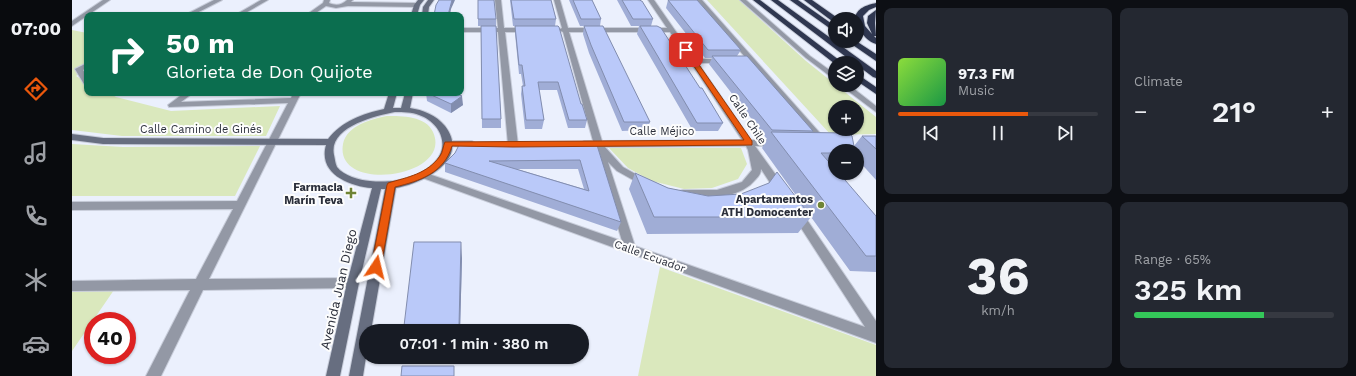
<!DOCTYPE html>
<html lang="en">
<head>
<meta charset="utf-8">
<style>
	:root { --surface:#171b24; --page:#242831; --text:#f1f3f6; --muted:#9ea1a6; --line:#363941; --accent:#ea580c }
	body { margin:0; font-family:"Work Sans",sans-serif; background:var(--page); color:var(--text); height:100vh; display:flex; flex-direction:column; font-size:15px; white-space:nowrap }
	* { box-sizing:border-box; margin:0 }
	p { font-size:13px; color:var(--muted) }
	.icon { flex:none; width:22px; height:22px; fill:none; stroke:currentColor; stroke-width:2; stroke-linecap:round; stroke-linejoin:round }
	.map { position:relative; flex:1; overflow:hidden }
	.drawer { display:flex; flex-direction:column; gap:8px; padding:8px; background:#0d0f14; width:480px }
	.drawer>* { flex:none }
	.hud { position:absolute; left:12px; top:12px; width:380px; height:84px; border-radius:8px; box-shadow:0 1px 3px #0004; background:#0b6e4f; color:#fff; overflow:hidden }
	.buttons { position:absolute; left:756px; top:12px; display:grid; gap:8px }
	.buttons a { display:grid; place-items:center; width:36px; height:36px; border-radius:50%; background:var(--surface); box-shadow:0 1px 3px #0004; font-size:20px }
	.speed { position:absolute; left:12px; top:312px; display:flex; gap:8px; font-size:20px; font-weight:700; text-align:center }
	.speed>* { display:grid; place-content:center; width:52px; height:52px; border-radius:50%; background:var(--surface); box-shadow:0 1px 3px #0004; line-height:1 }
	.speed .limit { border:6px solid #d22; background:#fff; color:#111 }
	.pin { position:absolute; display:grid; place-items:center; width:34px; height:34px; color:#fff; margin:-17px; border-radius:8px; box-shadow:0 2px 6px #0006 }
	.me { position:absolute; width:44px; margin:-22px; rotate:10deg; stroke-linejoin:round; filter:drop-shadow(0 0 3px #0008) }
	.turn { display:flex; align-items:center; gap:14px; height:84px; padding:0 16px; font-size:18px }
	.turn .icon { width:52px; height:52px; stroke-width:2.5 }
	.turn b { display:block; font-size:28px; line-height:34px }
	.big { font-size:30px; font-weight:600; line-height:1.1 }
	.drawer .card { flex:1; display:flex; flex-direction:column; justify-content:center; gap:6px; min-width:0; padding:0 14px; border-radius:8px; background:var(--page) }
	.drawer .dial { align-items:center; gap:0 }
	.dial b { font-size:52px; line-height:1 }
	.song { display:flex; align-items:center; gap:12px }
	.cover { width:48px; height:48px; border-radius:6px; background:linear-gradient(135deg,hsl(90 70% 55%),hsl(140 70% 35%)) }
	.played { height:4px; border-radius:2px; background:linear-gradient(90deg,var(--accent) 65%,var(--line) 65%) }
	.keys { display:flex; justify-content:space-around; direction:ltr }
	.heat { display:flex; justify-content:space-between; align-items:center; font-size:22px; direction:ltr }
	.charge { height:6px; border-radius:3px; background:linear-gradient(90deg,#34c759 65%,var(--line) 0) }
	.drawer .tiles { flex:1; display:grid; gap:8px; grid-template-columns:repeat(2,1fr) }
	.trip { position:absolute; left:287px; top:324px; width:230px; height:40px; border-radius:20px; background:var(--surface); box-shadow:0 1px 3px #0004; font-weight:600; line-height:40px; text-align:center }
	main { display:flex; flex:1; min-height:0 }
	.tabs { display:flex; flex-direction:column; width:72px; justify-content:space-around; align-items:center; background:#090b0e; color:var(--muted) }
	.tabs .icon { width:28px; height:28px }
	.tabs .selected { color:var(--accent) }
	.tabs b { font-size:18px; color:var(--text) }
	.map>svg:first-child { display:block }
</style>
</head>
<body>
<main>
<nav class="tabs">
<b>07:00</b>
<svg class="icon selected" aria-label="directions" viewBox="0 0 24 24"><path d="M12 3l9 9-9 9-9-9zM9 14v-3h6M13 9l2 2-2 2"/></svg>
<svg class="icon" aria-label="music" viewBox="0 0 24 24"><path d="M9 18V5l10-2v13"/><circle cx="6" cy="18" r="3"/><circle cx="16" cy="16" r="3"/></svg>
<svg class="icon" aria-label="phone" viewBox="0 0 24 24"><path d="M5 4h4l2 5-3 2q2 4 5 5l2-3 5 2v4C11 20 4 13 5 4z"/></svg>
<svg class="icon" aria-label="climate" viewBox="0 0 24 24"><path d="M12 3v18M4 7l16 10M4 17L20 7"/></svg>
<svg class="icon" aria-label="car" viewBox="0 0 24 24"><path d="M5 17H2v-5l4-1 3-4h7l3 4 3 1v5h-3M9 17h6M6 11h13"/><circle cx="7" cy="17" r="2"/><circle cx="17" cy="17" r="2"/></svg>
</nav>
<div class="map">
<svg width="804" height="376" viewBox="0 0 804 376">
	<rect width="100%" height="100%" fill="#ebf0fd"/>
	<path fill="#dae8bd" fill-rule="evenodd" d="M635,0H667L734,61L804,117V134L759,135ZM763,107H785V129H763Z
		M0,30L15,33V69L4,76L15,82V93H37L44,97L99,111L208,106L194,136H50L0,130Z
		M315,116C330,116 354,116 361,132C382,178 262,194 271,144C275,125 300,119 315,116Z
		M0,144L51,147L188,146L163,196H0Z
		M537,148H669L675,164L666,179L640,188L612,189L580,181L556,168Z
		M588,267L804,345V376H566Z
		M0,289L42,290L0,351Z"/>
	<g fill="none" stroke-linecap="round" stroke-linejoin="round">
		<defs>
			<path id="street" d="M31,0H38L0,26V21Z
				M142,0H150L121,15H113Z
				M189,0H196L170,15H163Z
				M252,0H258L257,3C264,6 270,5 275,0H281L279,2L345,3L348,5L345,7L276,6L264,8L254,6L241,15H234L251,3Z
				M423,0H429L432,28H455L458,30L455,32H433L446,145L441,148L436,145L426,32H389V28H426Z
				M482,0H488L496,28H595L576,0H582L623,59H654L655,61L651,63H626L679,140H706L710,143L706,146H683L712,186L713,189L712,192H704L689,169C689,173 687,176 684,179C667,200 635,198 611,198L607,197L606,194L607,191L611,190H645L670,182L680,170L676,150L674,146L533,147L551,167L576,181L578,183L573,186L570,185L545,171L536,162L563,246L793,327L720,214L721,211H729L804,321V343L348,177L346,175L348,173H354L550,241L522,147H512L507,144L512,141H521L491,32L486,30L490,28ZM497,32H598L670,140L530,141Z
				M624,0H630L755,141L756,143L755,145H749Z
				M668,0H674L738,56L763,74V80L734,58Z
				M15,63V68L11,70L15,76V84H12L3,69Z
				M768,85H777L804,106V112Z
				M112,93H121L109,102L219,98L221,93H229L137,279L281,278L285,279L287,283L285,287L281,288L131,290L89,376H74L118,290L0,291V281L124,279L161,209L0,210V202L165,201L216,103L97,107L96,105Z
				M376,141H400L405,144L400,147L373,146L371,144Z"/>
			<path id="secondary" d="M346,0H352L348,5L345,15H339L342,5Z
				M356,0H362L357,7L356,15H350L351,7Z
				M317,93H325L321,108H329L333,93H341L338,108C351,110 364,115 373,126C399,160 351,183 324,188L299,331H294V357L291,376H277L313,189H309L287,283L268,376H254L275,283L300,188C276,186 246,173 254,145L31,144L0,140V134L31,138L256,139C270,121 290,114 312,109ZM323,112C331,112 340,112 347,115C367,122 379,144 363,162C347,180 320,183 298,181C287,180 272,176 265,167C263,163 263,159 262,155C256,127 303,116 323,112Z"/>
			<path id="highway" d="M681,0H688L771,63L763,64Z
				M699,0H706L804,71V78L801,77L785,65V63H782Z
				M718,0H726L763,26V32Z
				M732,0H740L767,19H763V21H760Z
				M804,3V7L797,10L791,16L793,26L800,34L795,23L796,16L804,10L803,23L804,36H802L804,38V44C794,41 785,29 785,19H783C784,8 795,5 804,3Z
				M775,41H784L804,54V61Z
				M785,74L804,87V94L785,81Z"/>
		</defs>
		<use href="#street" stroke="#c8cdda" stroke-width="2"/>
		<use href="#secondary" stroke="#c8cdda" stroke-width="2"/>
		<use href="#highway" stroke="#c8cdda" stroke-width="2"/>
		<use href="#street" fill="#9398a5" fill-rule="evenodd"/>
		<use href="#secondary" fill="#676e80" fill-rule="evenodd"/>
		<use href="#highway" fill="#2f3750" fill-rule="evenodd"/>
	</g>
	<path fill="#a0add6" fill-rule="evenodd" d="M406,0L424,19V26L429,119V128H410L409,26H406Z
		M438,0H479L484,19L483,26L509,104L515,120L513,128H496L485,90H467L472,120L470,129H453L449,94L450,86H451L449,74H447L443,34V26H441Z
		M497,0H520L529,19L528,26L578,122L575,130L550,131L517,53L511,34L512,26H508Z
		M545,0H568L581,19L579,26L628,88L651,123L646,131H621L565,34L567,26H559Z
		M589,0H625L669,50L665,56L741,131L739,133L782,146L790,136H804V180L785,159V151H763V173L804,216V272L778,271L739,217L726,233L575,234L557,189L563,173L596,188L636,196L728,201L690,148L695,139L637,64L640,58H633L594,8L596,0Z
		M354,93H383L391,105L379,113L355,101Z
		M524,142L549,222L545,231L373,172V163ZM445,169H506L512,189Z
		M390,258L388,331H333L332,326Z"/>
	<path fill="#828dae" d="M380,0H383L379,9L378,15H376Z
		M390,96L391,105L379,113V104Z
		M389,242L390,258L388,331H387Z"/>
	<path fill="#bac9f9" stroke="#828dae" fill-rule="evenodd" d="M367,0H380L376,15H362L364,5Z
		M406,0H422L424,19H406Z
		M439,0H479L484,19H442Z
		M501,0H520L529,19H509Z
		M550,0H568L569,1H570L581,19H561Z
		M596,0H625L669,50H636Z
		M409,26H424L429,119H410Z
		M443,26H486L487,27L509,104H510L515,120H497L486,82H466L472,120H454L450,86H453L450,65H447Z
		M512,26H531L578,122H552L519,45Z
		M568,26H585L589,28L628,88H630L651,123H625Z
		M640,56H675L741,131L700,130Z
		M355,93H383L390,96L379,104Z
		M699,132L777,133L780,136L783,151H763V153H749L763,169V173H767L804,216V256H794Z
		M790,136H804V149Z
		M524,142L549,222L373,163L383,153L388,143ZM508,160L517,191L417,161Z
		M705,172L739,217H582L563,173L596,188L636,196L669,194L697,183Z
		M342,242H389L387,326H332Z
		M330,366H382V376H329Z"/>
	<path fill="#ea580c" stroke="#983908" d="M612,49H616L680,141V145L441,147L380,146C372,173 348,181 323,187L309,267L308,270L304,272L300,270L299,267L315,185L316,183C336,177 355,174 368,156C371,152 371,146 373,142L672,140L611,50Z"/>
	<g fill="#6f8434" stroke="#fdfdfd" stroke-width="1.5">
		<path d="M277 187h4v4h4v4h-4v4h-4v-4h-4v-4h4z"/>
		<circle cx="749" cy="205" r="4"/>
	</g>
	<g text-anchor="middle" stroke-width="4" stroke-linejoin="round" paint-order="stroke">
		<g font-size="11" fill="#2a2e3a" stroke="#fdfdfd">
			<text transform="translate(676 119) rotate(56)" y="4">Calle Chile</text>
			<text x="129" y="133">Calle Camino de Ginés</text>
			<text x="590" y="135">Calle Méjico</text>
			<text transform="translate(578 256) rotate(20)" y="4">Calle Ecuador</text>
		</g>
		<g font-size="11" font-weight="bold" fill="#2a2e3a" stroke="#fdfdfd" text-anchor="end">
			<text x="271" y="191">Farmacia<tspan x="271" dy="13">Marín Teva</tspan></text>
			<text x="741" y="203">Apartamentos<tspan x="741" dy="13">ATH Domocenter</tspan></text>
		</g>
		<g font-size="13" fill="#2a2e3a" stroke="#fdfdfd">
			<text transform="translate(266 289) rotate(-77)" y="5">Avenida Juan Diego</text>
		</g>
	</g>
</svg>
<div class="buttons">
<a><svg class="icon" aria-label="sound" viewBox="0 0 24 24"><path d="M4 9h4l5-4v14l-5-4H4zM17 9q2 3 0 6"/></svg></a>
<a><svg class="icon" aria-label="layers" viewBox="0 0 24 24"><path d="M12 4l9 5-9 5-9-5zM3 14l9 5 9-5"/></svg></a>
<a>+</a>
<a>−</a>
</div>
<div class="speed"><div class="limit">40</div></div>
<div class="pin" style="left:614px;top:50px;background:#d93025"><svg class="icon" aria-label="arrive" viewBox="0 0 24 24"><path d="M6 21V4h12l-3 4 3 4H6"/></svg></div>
<svg class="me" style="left:304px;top:267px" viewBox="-20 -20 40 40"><path d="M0-17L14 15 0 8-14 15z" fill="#ea580c" stroke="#fff" stroke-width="4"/></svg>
<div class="trip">07:01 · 1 min · 380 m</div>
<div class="hud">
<div class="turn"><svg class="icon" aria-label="right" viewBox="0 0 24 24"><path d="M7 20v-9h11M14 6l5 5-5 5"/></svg><div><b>50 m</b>Glorieta de Don Quijote</div></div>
</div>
</div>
<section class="drawer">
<div class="tiles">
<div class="card">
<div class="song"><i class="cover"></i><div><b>97.3 FM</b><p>Music</p></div></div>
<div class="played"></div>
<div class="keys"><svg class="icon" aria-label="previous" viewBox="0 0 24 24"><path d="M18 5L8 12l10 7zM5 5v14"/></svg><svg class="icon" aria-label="pause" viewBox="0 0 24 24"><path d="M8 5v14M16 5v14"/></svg><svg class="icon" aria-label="next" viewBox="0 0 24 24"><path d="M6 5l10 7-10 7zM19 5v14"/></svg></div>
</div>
<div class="card"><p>Climate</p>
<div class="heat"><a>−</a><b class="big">21°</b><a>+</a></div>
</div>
<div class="card dial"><b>36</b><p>km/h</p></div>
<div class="card"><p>Range · 65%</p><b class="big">325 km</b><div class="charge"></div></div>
</div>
</section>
</main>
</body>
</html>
